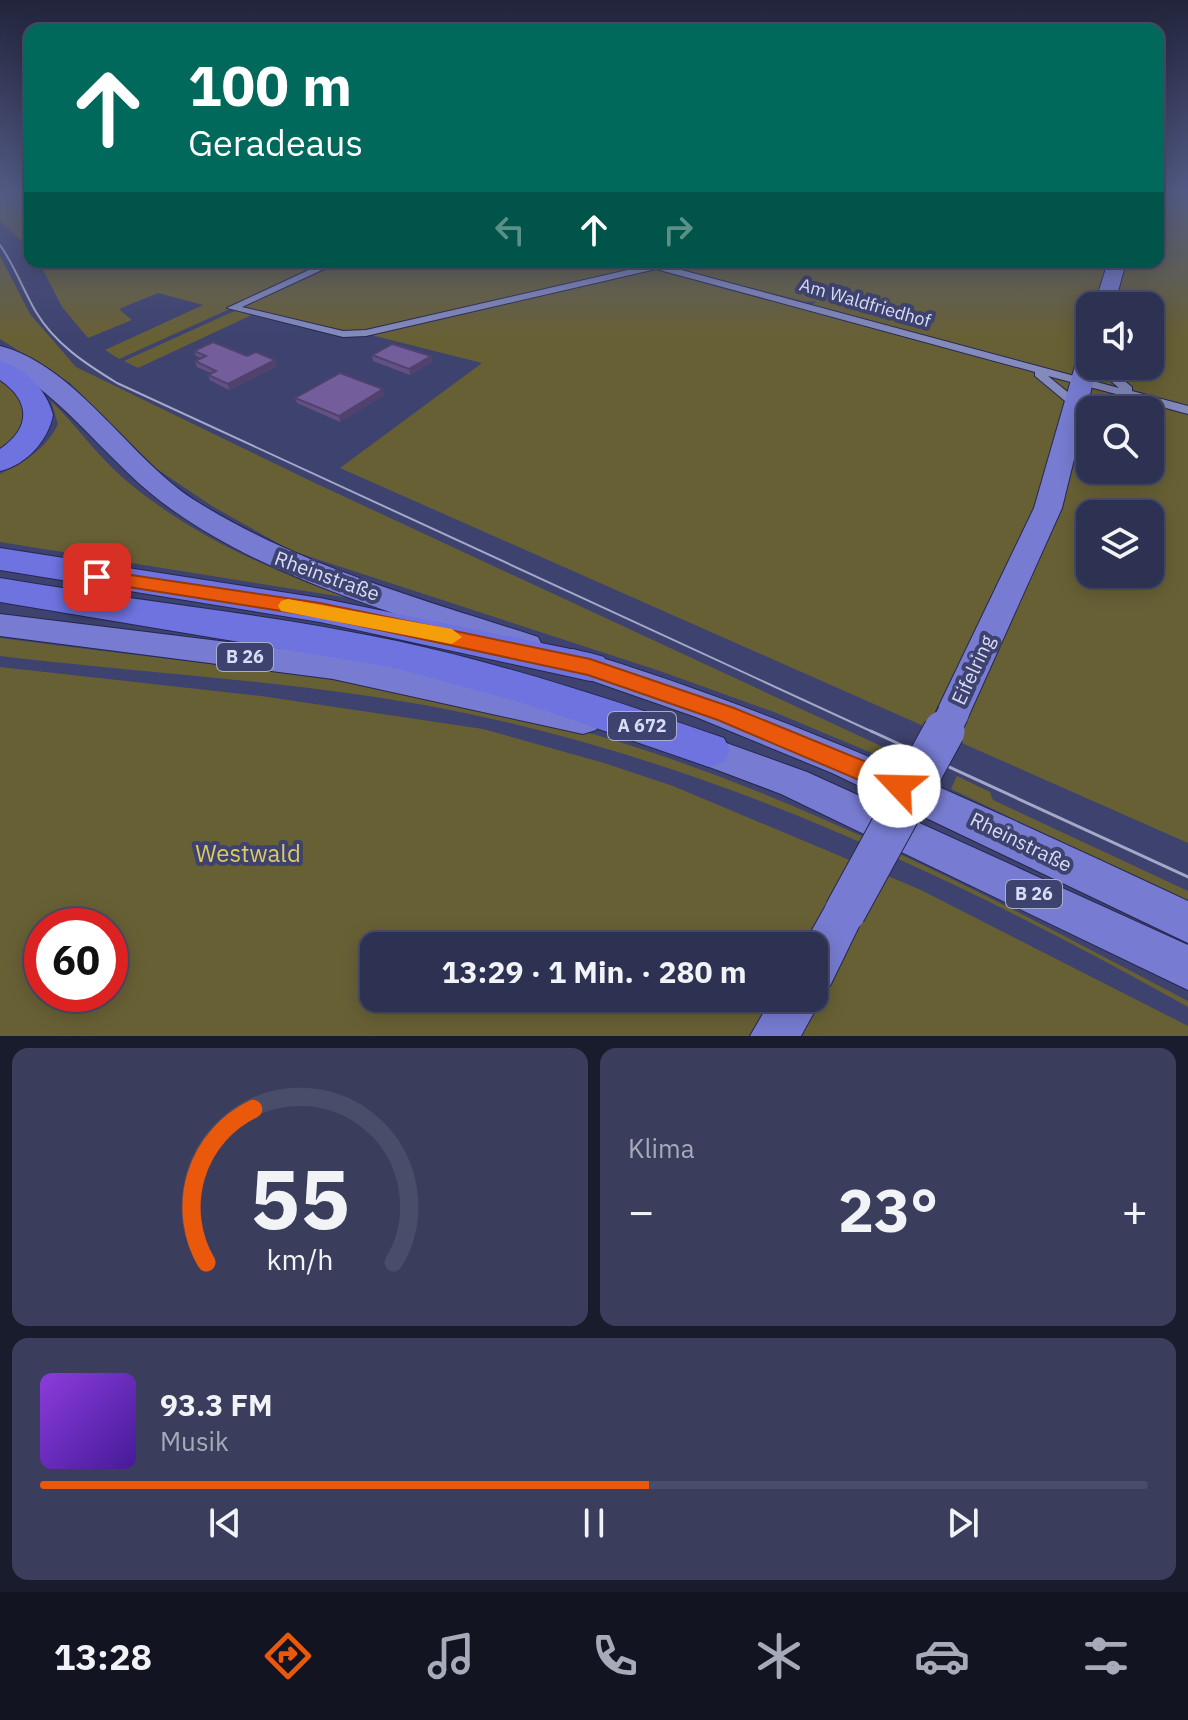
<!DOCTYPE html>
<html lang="de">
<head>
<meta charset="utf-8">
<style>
	:root { --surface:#2e3252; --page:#3a3e5c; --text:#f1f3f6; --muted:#a7aab8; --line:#494d69; --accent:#ea580c }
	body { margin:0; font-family:"IBM Plex Sans",sans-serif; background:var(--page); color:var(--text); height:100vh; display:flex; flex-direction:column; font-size:30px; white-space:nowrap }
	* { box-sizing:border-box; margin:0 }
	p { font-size:26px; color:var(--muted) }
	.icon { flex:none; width:44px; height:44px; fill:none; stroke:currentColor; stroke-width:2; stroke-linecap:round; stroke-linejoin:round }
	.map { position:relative; height:1036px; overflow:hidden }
	.details { display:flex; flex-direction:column; gap:12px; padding:12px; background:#191c2d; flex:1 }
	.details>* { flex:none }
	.banner { position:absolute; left:24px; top:24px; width:1140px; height:244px; border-radius:16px; box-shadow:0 4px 20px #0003,0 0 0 2px var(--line); background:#00695c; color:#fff; overflow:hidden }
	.fabs { position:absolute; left:1076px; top:292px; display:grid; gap:16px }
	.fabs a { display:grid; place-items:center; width:88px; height:88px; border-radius:16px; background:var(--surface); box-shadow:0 4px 20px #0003,0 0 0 2px var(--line); font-size:40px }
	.speed { position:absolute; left:24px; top:908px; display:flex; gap:16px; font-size:40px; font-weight:700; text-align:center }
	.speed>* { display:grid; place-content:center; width:104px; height:104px; border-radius:50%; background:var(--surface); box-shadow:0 4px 20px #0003,0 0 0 2px var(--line); line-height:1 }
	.speed .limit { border:12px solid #d22; background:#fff; color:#111 }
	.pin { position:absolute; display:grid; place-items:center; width:68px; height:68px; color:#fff; margin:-34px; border-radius:16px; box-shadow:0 4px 12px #0006 }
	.me { position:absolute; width:88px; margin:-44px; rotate:294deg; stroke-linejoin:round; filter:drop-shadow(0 0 6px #0008) }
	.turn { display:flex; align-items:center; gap:28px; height:168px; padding:0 32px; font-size:36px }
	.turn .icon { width:104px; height:104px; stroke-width:2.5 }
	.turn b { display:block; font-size:56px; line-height:68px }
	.lanes { display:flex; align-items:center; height:76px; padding:0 32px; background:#0003; justify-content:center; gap:40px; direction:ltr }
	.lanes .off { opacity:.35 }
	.big { font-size:60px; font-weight:800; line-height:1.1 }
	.details .tile { flex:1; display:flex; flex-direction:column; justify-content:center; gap:12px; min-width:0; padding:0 28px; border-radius:16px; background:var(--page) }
	.details .dial { align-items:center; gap:0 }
	.dial svg { height:208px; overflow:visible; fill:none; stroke:var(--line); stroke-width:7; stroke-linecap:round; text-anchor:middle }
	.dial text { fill:var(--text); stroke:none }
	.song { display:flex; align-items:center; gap:24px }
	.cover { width:96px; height:96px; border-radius:12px; background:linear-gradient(135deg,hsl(270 70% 55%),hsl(260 70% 35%)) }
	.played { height:8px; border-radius:4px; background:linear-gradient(90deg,var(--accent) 55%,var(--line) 55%) }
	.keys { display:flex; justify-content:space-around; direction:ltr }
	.heat { display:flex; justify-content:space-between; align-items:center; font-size:44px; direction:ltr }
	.details .tiles { flex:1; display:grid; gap:12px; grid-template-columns:1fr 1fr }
	.tile:last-child { grid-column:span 2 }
	.trip { position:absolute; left:360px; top:932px; width:468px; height:80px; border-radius:16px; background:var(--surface); box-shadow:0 4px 20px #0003,0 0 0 2px var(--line); font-weight:800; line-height:80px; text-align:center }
	.dock { display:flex; height:128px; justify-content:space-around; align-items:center; background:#121421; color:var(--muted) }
	.dock .icon { width:56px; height:56px }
	.dock .current { color:var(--accent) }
	.dock b { font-size:36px; color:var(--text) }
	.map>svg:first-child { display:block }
</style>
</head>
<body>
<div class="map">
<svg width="1188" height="1036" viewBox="0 0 1188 1036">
	<rect width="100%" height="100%" fill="#3e426e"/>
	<path fill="#686035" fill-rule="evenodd" d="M0,192H30V249L0,221Z
		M1158,192H1188V843L340,468L482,363L375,336L256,313L138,368L124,361L343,262H635L809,308L816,301L806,302L650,262H1158ZM1090,306H1150V366H1090ZM1090,410H1150V470H1090ZM1090,514H1150V574H1090Z
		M0,256L30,314L76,367L317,484L907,758L903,766L774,712L660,671L292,551L212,506L154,467L70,383L0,339Z
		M39,262H333L119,359L105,350L203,305L158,293L119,309L132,320L88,338L62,307Z
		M0,376L26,400L29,426L0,455Z
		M51,401C76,425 96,454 122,477C189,535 266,568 349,598L0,542V474C24,462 47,448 58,424Z
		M0,638C182,663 362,675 542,720C770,778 981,892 1188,1001V1007C958,878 710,761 450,710C302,681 149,674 0,656Z
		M0,667L261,696L483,729L604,763L673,786L921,890L1188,1026V1036H0ZM42,926H110V994H42ZM374,946H814V998H374Z
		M957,776L990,792L993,800L1188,891V902L951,789Z"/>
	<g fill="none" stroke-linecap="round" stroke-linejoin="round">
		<defs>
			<path id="minor" d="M326,262H339L242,307L343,331L366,330L645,266L636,262H652L1119,388L1093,366H1106L1132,387V391L1188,406V414L1140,401L1134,405L1069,415L1067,412L1069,409L1131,398L1048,376L1081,403L1079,406H1071L1035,376V372L656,269L366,336L343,337L227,308Z"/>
			<path id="major" d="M1108,262H1126L1114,306H1094Z
				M1090,345V366H1097L1062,508L965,724L953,728L941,724L935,714L1034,508L1079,352Z
				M0,346C78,366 131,462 199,503C303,567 422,599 538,637L542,645L538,653L526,657L514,653C400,614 275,582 174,511C110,467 69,399 0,362Z
				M0,614L333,655L583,706L596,710L601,720L596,730L583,734L333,679L0,636Z
				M573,649C786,713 987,807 1188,901V943L832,773L696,717L561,670L556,661L561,652Z
				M693,731L807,772L1188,945V990L781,794L680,756L675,746L680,736Z
				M845,892L860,898L866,912L830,986L819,990L822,998L801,1036H750L772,998H814V946H803L830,898Z"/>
			<path id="highway" d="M0,361C25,368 47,390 53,415C48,441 26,465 0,471V449C31,428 31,401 0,380Z
				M0,548L320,598L590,653L604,657L609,667L604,677L590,681L320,622L0,570Z
				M0,578C132,601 266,613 397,641C508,665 616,701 724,738L730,750L724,762L709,767L526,704L395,668L0,602Z"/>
		</defs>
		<use href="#minor" stroke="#252751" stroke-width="2"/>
		<use href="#major" stroke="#252751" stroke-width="2"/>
		<use href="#highway" stroke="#252751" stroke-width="2"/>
		<use href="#minor" fill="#848abc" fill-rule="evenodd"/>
		<use href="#major" fill="#777cd2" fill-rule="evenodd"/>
		<use href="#highway" fill="#6e73e0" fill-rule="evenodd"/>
		<path stroke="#a4a8c9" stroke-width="2" d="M0,245C15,266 23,290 36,312C55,344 86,364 117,383L875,733"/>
		<path stroke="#a4a8c9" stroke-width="3" d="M871,731L1188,877"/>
		<defs>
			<path id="major-bridge-far1" d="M943,733L953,714"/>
			<path id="major-bridge" d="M845,912L944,731"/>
		</defs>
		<use href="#major-bridge-far1" stroke="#252751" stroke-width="33" stroke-linecap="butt"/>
		<use href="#major-bridge" stroke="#252751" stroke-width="43" stroke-linecap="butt"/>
		<use href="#major-bridge-far1" stroke="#777cd2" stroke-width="31"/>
		<use href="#major-bridge" stroke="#777cd2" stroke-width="41"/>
	</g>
	<path fill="#635185" d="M194,351L247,356L277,366L229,390L210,380L208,375L211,373L197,367L195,361L201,358L196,356Z
		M372,355L431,356L432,362L410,375L373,361Z
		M384,395L340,422L297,403L295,398Z"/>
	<path fill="#50426c" d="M431,356L432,362L410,375L409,369Z
		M275,360L277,366L229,390L228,384Z
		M383,389L384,395L340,422L339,416Z"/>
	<path fill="#735e9b" stroke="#50426c" stroke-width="2" d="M213,342L247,356L256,352L275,360L228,384L208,375L216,371L195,361L206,356L194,351Z
		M392,344L431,356L409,369L372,355Z
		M340,373L383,389L339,416L295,398Z"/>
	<linearGradient id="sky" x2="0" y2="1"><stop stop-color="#22243c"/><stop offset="0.57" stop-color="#525a84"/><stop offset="1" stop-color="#525a84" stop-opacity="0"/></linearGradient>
	<rect width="1188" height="337" fill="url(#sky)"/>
	<path fill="#ea580c" stroke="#983908" stroke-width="2" d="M97,570L320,603L590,659L734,708L908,779L912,786L908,794L899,797L718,720L588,675L320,617L90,581L87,577Z"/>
	<path fill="#f59e0b" d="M288,599L452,629L462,637L452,644L281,611L278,606L281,601Z"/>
	<g text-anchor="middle" stroke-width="8" stroke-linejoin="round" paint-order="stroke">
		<g font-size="18" fill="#d8dcf7" stroke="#3e426e">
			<text transform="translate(865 303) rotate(16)" y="6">Am Waldfriedhof</text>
		</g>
		<g fill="#3e426e" stroke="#aaaece" stroke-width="2">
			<rect x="217" y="643" width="56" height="28" rx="6"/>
			<rect x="608" y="712" width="68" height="28" rx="6"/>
			<rect x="1006" y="880" width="56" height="28" rx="6"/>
		</g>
		<g font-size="18" font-weight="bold" fill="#d8dcf7">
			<text x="245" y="663">B 26</text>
			<text x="642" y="732">A 672</text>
			<text x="1034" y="900">B 26</text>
		</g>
		<g font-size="20" fill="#d8dcf7" stroke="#3e426e">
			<text transform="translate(327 576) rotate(20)" y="7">Rheinstraße</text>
			<text transform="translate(973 670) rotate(-65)" y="7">Eifelring</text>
			<text transform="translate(1021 842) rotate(26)" y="7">Rheinstraße</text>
		</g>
		<g font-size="24" fill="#dcc861" stroke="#3e426e">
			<text x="248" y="862">Westwald</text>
		</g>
	</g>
</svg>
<div class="fabs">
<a><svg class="icon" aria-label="sound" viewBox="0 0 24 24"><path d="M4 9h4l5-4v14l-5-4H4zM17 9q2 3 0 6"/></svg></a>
<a><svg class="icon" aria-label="search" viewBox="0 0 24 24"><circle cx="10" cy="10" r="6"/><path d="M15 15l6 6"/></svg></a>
<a><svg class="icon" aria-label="layers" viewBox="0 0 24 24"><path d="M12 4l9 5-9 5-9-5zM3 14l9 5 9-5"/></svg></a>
</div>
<div class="speed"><div class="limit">60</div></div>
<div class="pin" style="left:97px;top:577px;background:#d93025"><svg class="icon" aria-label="arrive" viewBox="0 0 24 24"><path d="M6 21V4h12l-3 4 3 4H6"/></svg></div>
<svg class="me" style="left:899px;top:786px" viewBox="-20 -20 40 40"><circle r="19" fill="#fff"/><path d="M0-13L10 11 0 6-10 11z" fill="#ea580c"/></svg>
<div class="trip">13:29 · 1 Min. · 280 m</div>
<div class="banner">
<div class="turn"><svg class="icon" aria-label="ahead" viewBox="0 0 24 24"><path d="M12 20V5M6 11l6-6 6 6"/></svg><div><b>100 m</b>Geradeaus</div></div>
<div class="lanes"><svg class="icon off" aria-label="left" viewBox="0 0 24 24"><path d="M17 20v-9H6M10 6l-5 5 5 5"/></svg><svg class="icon" aria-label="ahead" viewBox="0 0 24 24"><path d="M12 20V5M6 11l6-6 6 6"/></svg><svg class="icon off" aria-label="right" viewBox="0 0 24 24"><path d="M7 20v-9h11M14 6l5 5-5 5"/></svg></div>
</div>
</div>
<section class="details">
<div class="tiles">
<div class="tile dial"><svg viewBox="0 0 100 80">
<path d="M14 69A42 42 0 1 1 86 69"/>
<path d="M14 69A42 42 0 0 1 32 10" stroke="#ea580c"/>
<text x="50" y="56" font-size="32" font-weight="700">55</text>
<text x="50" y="72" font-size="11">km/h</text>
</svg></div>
<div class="tile"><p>Klima</p>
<div class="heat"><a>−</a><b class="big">23°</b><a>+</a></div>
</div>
<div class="tile">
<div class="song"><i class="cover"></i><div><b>93.3 FM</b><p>Musik</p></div></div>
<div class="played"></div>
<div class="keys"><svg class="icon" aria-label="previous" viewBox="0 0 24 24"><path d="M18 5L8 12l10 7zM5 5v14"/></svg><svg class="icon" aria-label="pause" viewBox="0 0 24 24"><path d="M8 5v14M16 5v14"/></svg><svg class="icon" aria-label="next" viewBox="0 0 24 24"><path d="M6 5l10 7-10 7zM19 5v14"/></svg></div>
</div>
</div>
</section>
<nav class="dock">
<b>13:28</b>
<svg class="icon current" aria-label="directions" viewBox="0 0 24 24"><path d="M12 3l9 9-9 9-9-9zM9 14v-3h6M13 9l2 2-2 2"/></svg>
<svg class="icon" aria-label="music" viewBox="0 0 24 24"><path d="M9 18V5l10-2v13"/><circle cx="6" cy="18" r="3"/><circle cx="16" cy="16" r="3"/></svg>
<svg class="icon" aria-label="phone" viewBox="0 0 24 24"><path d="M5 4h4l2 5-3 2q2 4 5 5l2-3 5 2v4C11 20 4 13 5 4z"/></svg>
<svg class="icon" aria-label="climate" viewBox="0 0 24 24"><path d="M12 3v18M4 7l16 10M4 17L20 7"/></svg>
<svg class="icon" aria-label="car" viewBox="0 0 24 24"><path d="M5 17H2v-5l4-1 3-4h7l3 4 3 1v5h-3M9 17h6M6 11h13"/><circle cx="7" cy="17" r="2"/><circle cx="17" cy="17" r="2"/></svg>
<svg class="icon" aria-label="filters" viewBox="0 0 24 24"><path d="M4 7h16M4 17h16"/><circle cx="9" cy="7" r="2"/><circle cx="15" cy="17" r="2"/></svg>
</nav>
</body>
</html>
